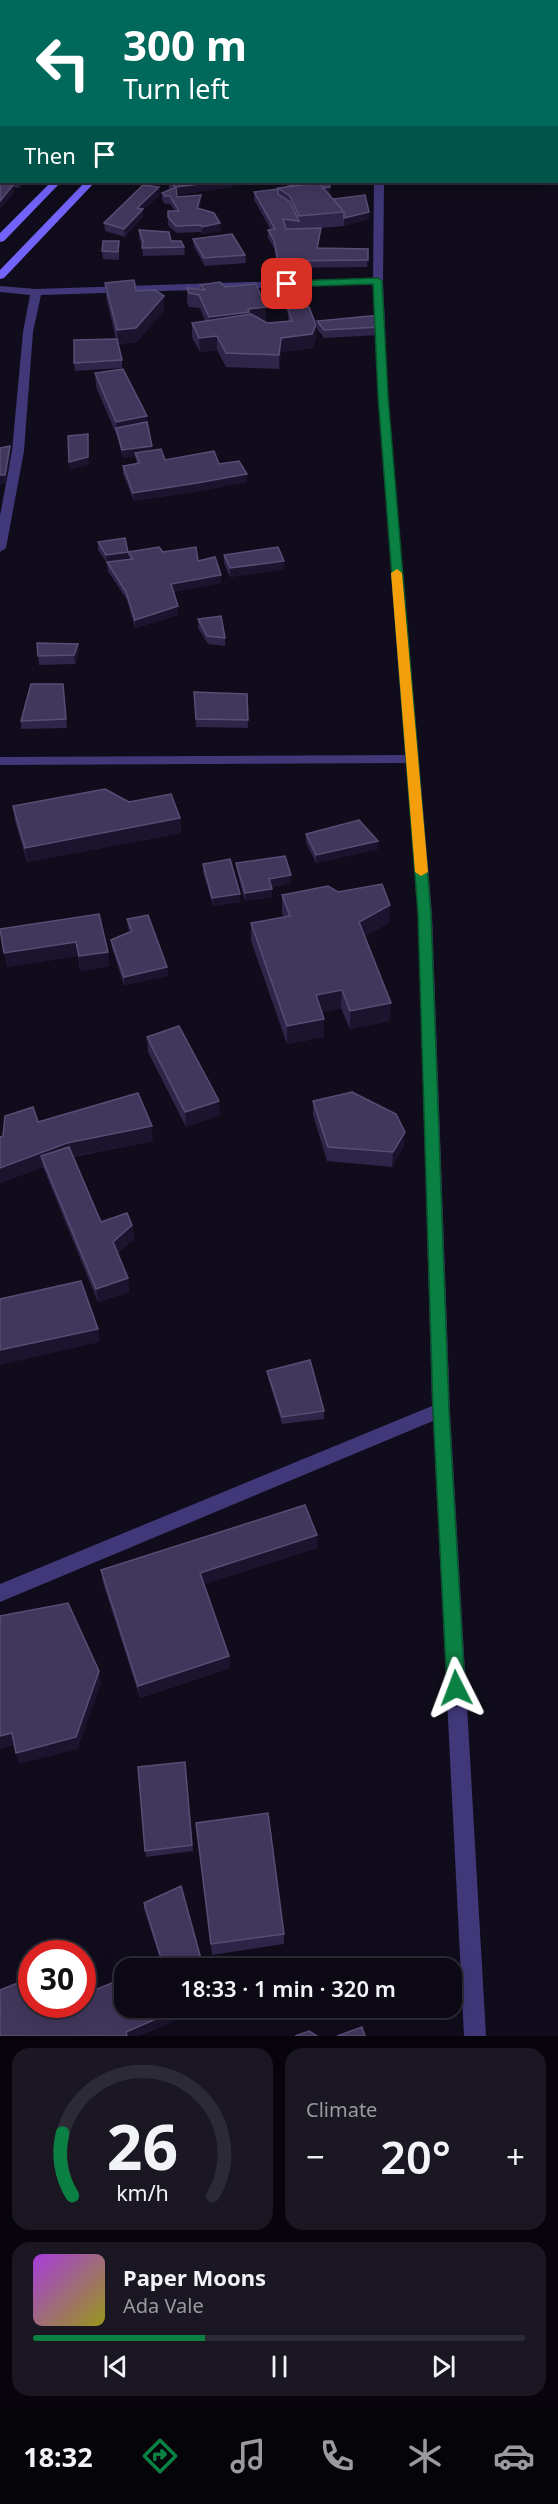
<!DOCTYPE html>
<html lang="en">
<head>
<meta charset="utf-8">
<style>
	:root { --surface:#0c0914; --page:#1a1722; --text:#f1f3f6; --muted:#9a9aa0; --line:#2c2a34; --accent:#0b8043 }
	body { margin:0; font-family:"Noto Sans",sans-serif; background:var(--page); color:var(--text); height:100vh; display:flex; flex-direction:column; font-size:22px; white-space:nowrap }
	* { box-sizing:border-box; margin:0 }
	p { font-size:20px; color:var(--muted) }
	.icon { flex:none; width:33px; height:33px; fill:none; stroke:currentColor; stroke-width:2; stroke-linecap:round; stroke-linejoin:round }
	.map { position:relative; height:2036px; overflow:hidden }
	.drawer { display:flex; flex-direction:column; gap:12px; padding:12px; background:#07050b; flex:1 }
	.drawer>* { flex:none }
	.hud { position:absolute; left:0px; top:0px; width:558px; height:183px; box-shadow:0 6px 24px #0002,0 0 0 2px var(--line); background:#00695c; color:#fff; overflow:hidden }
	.speed { position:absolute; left:18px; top:1940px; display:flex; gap:12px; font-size:30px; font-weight:700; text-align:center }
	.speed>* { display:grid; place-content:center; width:78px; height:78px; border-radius:50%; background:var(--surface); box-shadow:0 6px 24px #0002,0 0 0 2px var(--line); line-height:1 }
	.speed .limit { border:9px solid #d22; background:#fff; color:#111 }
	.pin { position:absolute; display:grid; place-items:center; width:51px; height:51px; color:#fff; margin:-26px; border-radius:12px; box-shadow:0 3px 9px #0006 }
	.me { position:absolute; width:66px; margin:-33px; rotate:357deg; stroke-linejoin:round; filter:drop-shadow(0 0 4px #0008) }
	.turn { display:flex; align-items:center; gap:21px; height:126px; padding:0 24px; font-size:27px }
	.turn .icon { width:78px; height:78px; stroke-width:2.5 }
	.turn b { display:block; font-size:42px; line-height:51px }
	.then { display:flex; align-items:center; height:57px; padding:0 24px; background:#0003; gap:12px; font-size:22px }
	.big { font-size:45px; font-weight:600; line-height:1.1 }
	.drawer .tile { flex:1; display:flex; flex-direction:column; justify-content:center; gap:9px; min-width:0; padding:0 21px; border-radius:18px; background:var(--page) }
	.drawer .dial { align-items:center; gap:0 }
	.dial svg { height:156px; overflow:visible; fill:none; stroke:var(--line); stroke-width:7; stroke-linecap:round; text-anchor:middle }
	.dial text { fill:var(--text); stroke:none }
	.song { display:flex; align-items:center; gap:18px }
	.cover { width:72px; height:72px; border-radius:9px; background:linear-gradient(135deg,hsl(280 70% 55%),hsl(60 70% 35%)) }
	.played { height:6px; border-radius:3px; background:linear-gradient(90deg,var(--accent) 35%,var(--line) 35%) }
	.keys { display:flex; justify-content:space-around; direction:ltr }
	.heat { display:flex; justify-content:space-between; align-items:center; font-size:33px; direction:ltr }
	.drawer .tiles { flex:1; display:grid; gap:12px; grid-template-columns:1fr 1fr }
	.tile:last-child { grid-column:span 2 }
	.trip { position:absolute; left:114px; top:1958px; width:348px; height:60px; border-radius:18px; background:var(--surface); box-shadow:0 6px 24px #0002,0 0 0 2px var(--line); font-weight:600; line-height:60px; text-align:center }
	.menu { display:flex; height:96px; justify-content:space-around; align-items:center; background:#050408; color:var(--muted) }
	.menu .icon { width:42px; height:42px }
	.menu .current { color:var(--accent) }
	.menu b { font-size:27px; color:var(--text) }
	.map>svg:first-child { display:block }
</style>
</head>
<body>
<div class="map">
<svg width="558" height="2036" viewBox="0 0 558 2036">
	<rect width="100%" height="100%" fill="#100c1b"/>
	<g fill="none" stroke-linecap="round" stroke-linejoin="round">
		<path fill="#403879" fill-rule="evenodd" d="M94,0H102V2H94Z
			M377,0H385V2H377Z
			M374,182H384L383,281L388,396L432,914L450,1410L486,2036H464L433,1421L0,1602V1584L432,1406L418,914L406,763L0,765V757L405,755L378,396L373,284L41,295L33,332L24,451L6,548L0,552V516L12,451L23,332L30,295L0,292V286L36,289L373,278Z"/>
		<path fill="#7363f9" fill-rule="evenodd" d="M230,0H238L229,2Z
			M257,0H265L256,2Z
			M51,182H61L4,241L0,242V233Z
			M85,182H95L4,278L0,279V270Z"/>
	</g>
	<path fill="#2e2549" d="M490,0H558V26H556V2H490Z
		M2,169V182H25L19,188L13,187L14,193L1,183L0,171Z
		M169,182H233V187L177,195V197L201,203L199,209L221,231L202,234L201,232L176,233L168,225V211H175L170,204H165L162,200V193L170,189H169Z
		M159,187L160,195L143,210V217L125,237L105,231L104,223Z
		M330,187V194L333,199L369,212V219L344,226L321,228L320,235L318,248L368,249L367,267L278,268L274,248L268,238V230H271L254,200V192L278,189Z
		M139,230L184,247L185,255L143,256L142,246L139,238Z
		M193,239L245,255L246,263L205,266L194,247Z
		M119,249V260L103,259L102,251Z
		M105,283L136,291L164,296V310L137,342L118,344L122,360V368L75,371L74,363L116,339L106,297Z
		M200,285L266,321H263L267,323L288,321V314L279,297V289L307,307L316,325V339L312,348L281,352L279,369L226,367L217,350L200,352L192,337V323L205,321L200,308L189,307L187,302V288L200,289Z
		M317,321L380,327V335L324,338L317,329Z
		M95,373L147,422L152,450L165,460L219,464L247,482L198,491L134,501L123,474V466L137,464L135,456L123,458L117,436L96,387Z
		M98,542L129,560L128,552H163L198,561L221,575V583L173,592L178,606V615L135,628L127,600L108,571L107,563L98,550Z
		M224,555L284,561V569L230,577L224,563Z
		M198,619L225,638V646L208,644L198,628Z
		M37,643L78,644L79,652L75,664L39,665Z
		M63,684L67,728L21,729V721Z
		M194,692L247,694L248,728L196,727Z
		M129,802L180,818L181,833L27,862L15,821L13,806Z
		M306,834L378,841V849L316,863L306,842Z
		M236,863L291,875V883L272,887V897L245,901L237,872Z
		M203,864L240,902L213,906L203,872Z
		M282,895L389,923L365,936L390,1021L350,1029L341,1008L322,1012L324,1037L287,1044L251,941V923L284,917L282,913Z
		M127,919L167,967L168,976L124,985L112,948L111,940L130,932L128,928Z
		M0,929L108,952L109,966L80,971L78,956L7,967Z
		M147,1037L220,1115L186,1127L148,1052Z
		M313,1101L404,1146L392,1167L327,1161L313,1115Z
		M38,1122L153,1141L73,1157L101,1222L132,1225L134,1239L118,1253L128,1278L129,1292L98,1302L43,1167L0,1183V1137Z
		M267,1371L324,1411V1419L282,1424L268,1378Z
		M317,1535V1548L204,1584L229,1656L230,1668L140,1698L103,1583L101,1570Z
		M185,1762L193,1851L146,1857L138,1767Z
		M196,1823L284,1934V1944L212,1955Z
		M144,1903L201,1964L191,1968H163L144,1909Z"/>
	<path fill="#1b142e" d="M153,0H197L183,2H153Z
		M0,68H2V81H0Z
		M0,156H2V169H0Z
		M18,182H25L19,188Z
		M217,182H233V187L177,195L176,187Z
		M13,185L14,193L0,210V201Z
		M159,187L160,195L143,210V217L125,237L124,229L137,208Z
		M330,187V194L290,196L285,193Z
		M201,195V203L197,216V208Z
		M369,212V219L344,226V218Z
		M220,223L221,231L202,234V227Z
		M321,228L317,256V248Z
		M164,296V310L137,342L118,344L117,330Z
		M266,307V321L249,323L209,331V317L248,309Z
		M316,325V339L312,348L281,352L279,369V355L281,338Z
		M217,336V350L200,352L199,338Z
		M147,416L148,430L116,428V422Z
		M88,434L89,465L70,470L69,462Z
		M10,446L11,454L6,483L0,484V475Z
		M152,446V454L135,453V456L123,458L122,450Z
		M247,474V482L198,491L134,501L133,493Z
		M128,552L129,560L107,563L106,555Z
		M284,561V569L230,577V568Z
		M221,575V583L171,592V584Z
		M178,606V615L135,628V620Z
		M78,644L79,652L75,664L74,655Z
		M180,818L181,833L27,862L25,848Z
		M378,841V849L316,863V855Z
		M291,875V883L269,887V879Z
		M272,889V897L245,901V893Z
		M240,894V902L213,906L212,898Z
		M390,905L389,923L358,940L359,922Z
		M76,942L78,956L7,967L4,953Z
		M108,952L109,966L80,971L79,956Z
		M167,967L168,976L124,985V977Z
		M342,990L341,1008L315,1013L316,995Z
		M391,1003L390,1021L350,1029V1011Z
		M324,1019V1037L287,1044V1026Z
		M219,1101L220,1115L186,1127L185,1112Z
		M152,1126L153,1141L69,1157L41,1156L43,1167L0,1183V1168L67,1143Z
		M405,1132L404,1146L392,1167L393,1152Z
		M132,1225L134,1239L114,1256L113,1242Z
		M128,1278L129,1292L98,1302L96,1289Z
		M98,1329L100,1342L0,1365V1350Z
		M317,1535V1548L201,1585L200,1573Z
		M229,1656L230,1668L140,1698L138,1686Z
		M99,1671L101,1683L78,1749L19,1764L16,1753Z
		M12,1733L15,1745L0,1749V1736Z
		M201,1959V1964L191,1968H174Z
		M172,2012L174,2022L139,2036H126V2032Z"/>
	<path fill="#40375c" stroke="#574e75" stroke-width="1.5" d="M493,0H558V10H556V2H493Z
		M0,4H2V14H0Z
		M0,53H2V68H0Z
		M2,145V156H0V146Z
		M169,182H217L176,187Z
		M329,182L330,187L323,188L319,183L285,187L303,183Z
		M0,183L13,185L0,201Z
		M319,183L344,212L299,216L290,196L278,188Z
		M143,185L159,187L137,208L143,209L124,229L104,223Z
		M176,187L177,197L201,195L197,208L214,213L220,223L202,227L201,225L176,226L168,217V211H179L170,196H165L162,193Z
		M278,189V194L290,202L299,221L283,219L286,229L321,228L317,248L368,249V260L278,261L274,240L268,230L275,229L254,192Z
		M365,195L369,212L344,218V212L333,199Z
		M139,230L169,232L171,241H181L184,247L142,248L143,241Z
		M232,234L245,255L204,258L193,239Z
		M103,241H119L118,252L102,251Z
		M134,280L136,291L155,290L164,296L136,328L117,330L105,283Z
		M220,282L225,287L256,284L266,307L248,309L249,312L209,317L199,295L189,293L187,288L205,290L200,285Z
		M279,289H305L307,307L290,309Z
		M309,307L316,325L312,334L281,338L279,355L226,353L217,336L199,338L192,323L251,314L267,323L292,321L288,309Z
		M380,315V327L324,330L317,321Z
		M117,339L122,360L74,363V340Z
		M123,369L147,416L116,422L95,373Z
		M147,422L152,446L122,450L116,428Z
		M88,434V457L69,462L68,436Z
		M10,446L5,475H0V448Z
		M161,449L165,460L214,451L219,464L239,461L247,474L197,483L133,493L123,466L140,463L135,453Z
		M125,538L128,552L106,555L98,542Z
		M159,547L163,552L196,547L198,561L215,557L221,575L171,584L178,606L135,620L126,592L107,562L133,559L128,552Z
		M278,547L284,561L230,568L224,555Z
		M221,616L225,638L207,636L198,619Z
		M37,643L78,644L74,655L38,656Z
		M31,684H63L66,719L21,721Z
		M194,692L247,694L248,720L196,719Z
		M105,789L129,802L171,794L180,818L25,848L13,806Z
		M359,820L378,841L316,855L306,834Z
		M285,856L291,875L269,879L272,889L245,893L236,863Z
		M230,859L240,894L212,898L203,864Z
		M382,884L390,905L359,922L391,1003L350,1011L342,990L316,995L324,1019L287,1026L251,923L290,916L282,895L328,886L338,892Z
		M99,914L108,952L79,956L76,942L4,953L0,929Z
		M148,915L167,967L124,977L111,940L132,931L127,919Z
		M179,1026L219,1101L185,1112L147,1037Z
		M352,1092L396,1114L405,1132L393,1152L328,1147L313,1101Z
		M138,1093L152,1126L67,1143L0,1168V1137L3,1136L5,1116L33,1107L38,1122Z
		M69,1147L101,1222L127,1213L132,1225L113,1242L128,1278L96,1289L41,1156Z
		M81,1281L98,1329L0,1350V1299Z
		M310,1360L324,1411L282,1417L267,1371Z
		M305,1505L317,1535L200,1573L229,1656L138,1686L101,1570Z
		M68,1603L99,1671L76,1737L16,1753L12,1733L0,1736V1616Z
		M185,1762L192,1845L145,1851L138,1767Z
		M268,1813L284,1934L211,1944L196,1823Z
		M181,1886L201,1959L174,1968H164L144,1903Z
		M32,1977V2004H82V1995L124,1978V2007H171L172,2012L126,2032L127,2036H0V1990Z
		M362,2027L365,2036H337Z
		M309,2031L317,2036H295Z"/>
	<path fill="#0b8043" stroke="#07532c" stroke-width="1.5" d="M378,278L382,281L388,396L431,914L449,1410L465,1688L462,1694L456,1697L450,1694L447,1688L433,1410L418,914L378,396L373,284L287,287L282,284L287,281Z"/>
	<path fill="#f59e0b" d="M397,569L402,573L428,872L421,876L415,872L391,573Z"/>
</svg>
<div class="speed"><div class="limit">30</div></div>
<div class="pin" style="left:287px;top:284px;background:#d93025"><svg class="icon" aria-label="arrive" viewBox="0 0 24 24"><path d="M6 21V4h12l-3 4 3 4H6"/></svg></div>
<svg class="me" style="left:456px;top:1688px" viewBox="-20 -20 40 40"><path d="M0-17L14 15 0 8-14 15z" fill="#0b8043" stroke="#fff" stroke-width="4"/></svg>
<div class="trip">18:33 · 1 min · 320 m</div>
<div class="hud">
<div class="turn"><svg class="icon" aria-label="left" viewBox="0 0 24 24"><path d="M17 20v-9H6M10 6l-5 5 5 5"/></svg><div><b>300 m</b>Turn left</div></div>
<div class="then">Then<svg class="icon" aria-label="arrive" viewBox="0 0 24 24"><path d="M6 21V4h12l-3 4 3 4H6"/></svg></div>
</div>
</div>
<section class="drawer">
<div class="tiles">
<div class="tile dial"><svg viewBox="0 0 100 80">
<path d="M14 69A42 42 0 1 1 86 69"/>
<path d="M14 69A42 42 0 0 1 9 37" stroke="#0b8043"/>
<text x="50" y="56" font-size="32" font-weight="700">26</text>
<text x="50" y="72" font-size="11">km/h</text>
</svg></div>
<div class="tile"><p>Climate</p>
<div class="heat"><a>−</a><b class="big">20°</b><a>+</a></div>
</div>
<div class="tile">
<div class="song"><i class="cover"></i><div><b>Paper Moons</b><p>Ada Vale</p></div></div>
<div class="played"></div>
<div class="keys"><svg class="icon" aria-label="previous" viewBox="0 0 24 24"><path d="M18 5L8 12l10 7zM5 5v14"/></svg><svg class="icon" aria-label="pause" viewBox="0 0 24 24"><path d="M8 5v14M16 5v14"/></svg><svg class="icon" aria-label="next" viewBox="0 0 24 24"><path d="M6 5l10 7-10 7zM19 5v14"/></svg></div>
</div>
</div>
</section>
<nav class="menu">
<b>18:32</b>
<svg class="icon current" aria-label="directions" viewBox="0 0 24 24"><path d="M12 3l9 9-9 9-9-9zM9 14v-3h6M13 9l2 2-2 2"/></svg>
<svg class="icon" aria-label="music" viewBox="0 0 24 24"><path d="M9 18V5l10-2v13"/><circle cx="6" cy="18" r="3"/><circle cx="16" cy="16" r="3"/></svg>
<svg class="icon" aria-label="phone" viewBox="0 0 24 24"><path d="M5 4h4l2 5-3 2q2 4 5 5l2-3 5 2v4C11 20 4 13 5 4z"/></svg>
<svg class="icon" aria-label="climate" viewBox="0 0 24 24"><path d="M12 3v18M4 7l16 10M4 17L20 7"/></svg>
<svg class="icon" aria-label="car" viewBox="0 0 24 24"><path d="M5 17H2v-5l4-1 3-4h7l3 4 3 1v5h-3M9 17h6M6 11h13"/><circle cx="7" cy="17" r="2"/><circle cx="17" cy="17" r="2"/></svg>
</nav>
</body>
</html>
